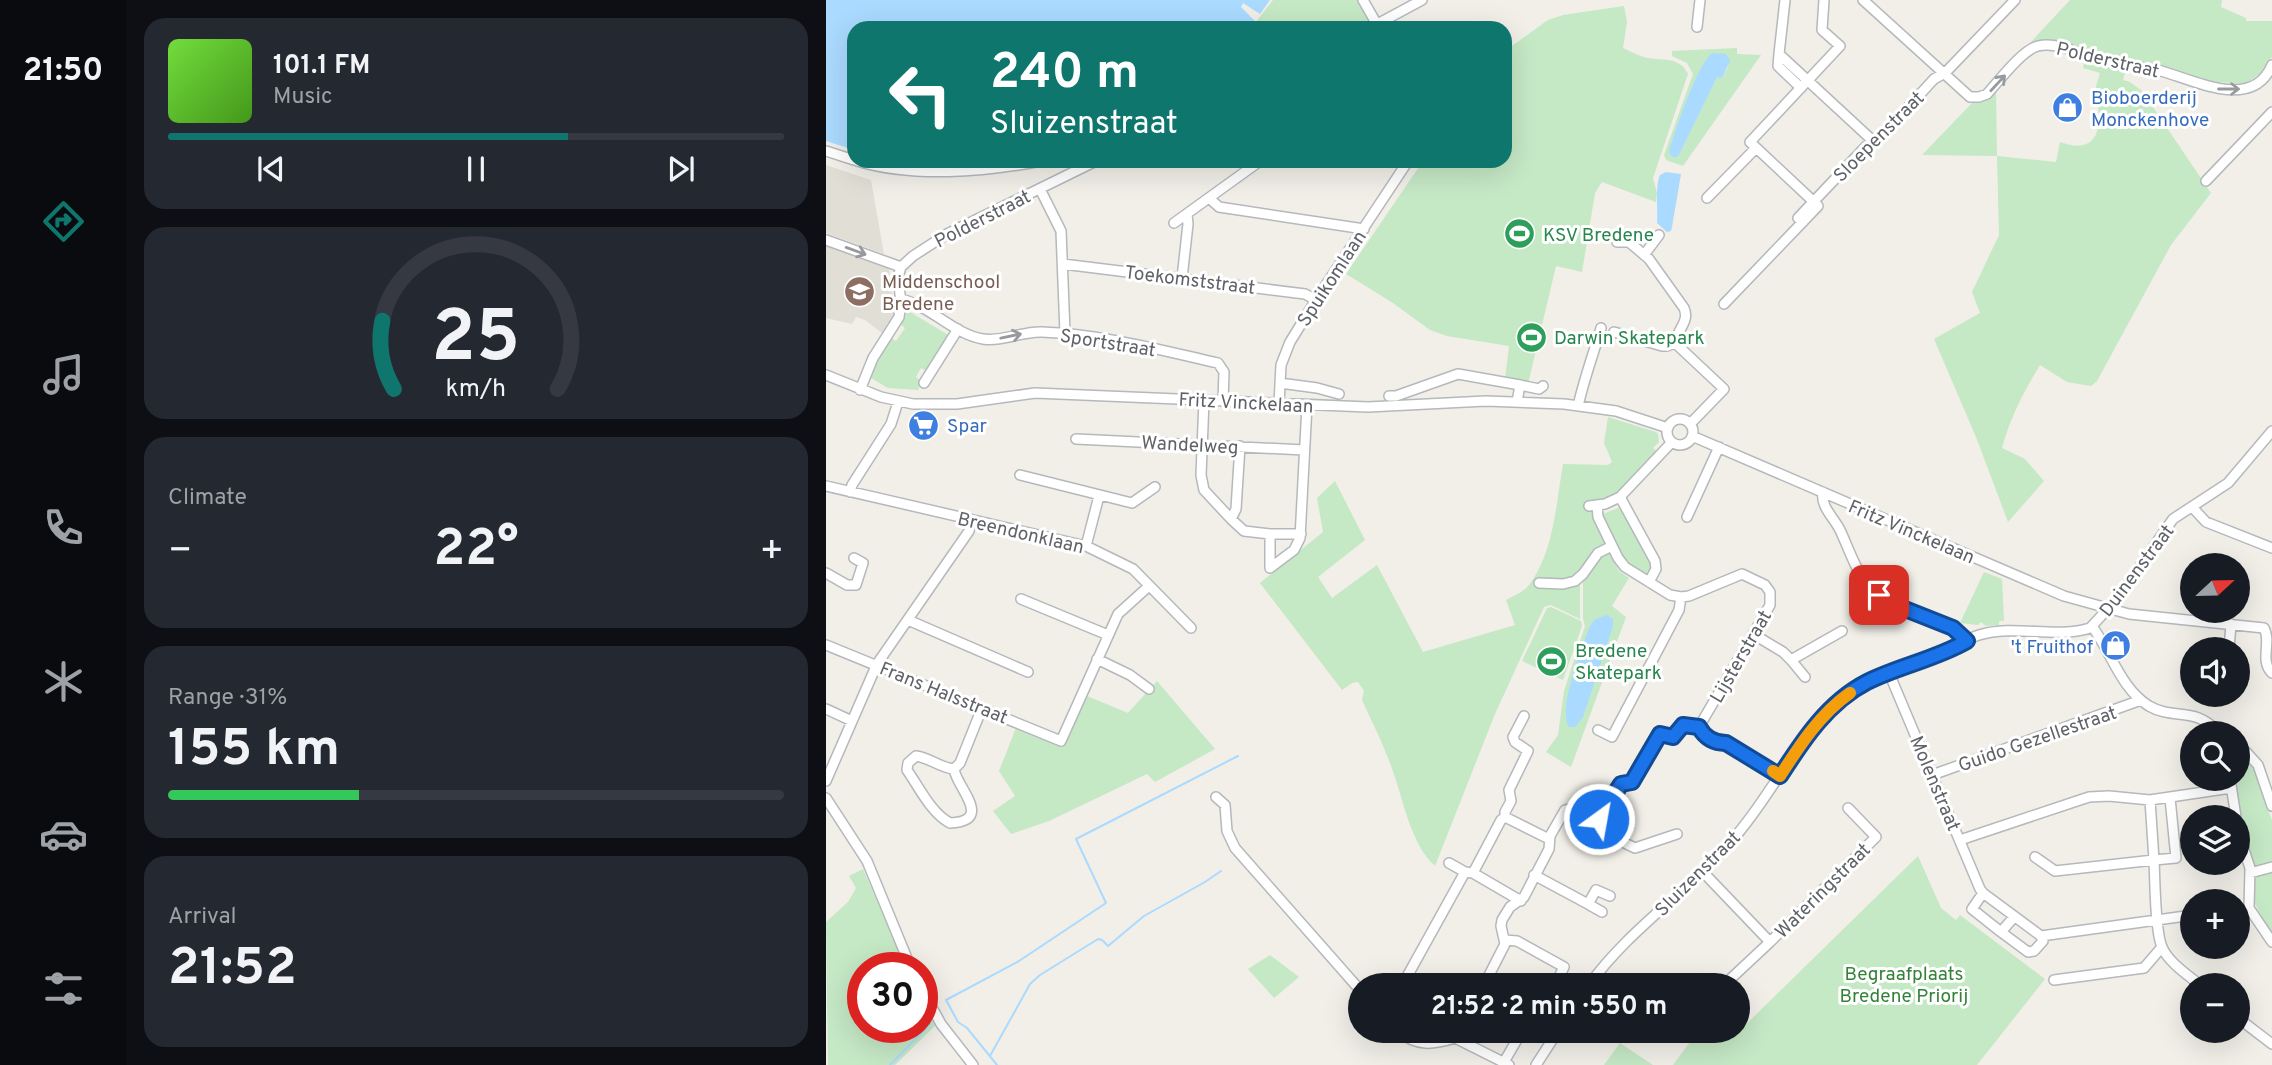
<!DOCTYPE html>
<html lang="en">
<head>
<meta charset="utf-8">
<style>
	:root { --surface:#171b24; --page:#242831; --text:#f1f3f6; --muted:#9ea1a6; --line:#363941; --accent:#0f766e }
	body { margin:0; font-family:Overpass,sans-serif; background:var(--page); color:var(--text); height:100vh; display:flex; flex-direction:column; font-size:26px; white-space:nowrap }
	* { box-sizing:border-box; margin:0 }
	p { font-size:23px; color:var(--muted) }
	.icon { flex:none; width:38px; height:38px; fill:none; stroke:currentColor; stroke-width:2; stroke-linecap:round; stroke-linejoin:round }
	.map { position:relative; flex:1; overflow:hidden }
	.sheet { display:flex; flex-direction:column; gap:18px; padding:18px; background:#0d0f14; width:700px }
	.sheet>* { flex:none }
	.guide { position:absolute; left:21px; top:21px; width:665px; height:147px; border-radius:21px; box-shadow:0 7px 28px #0002; background:#0f766e; color:#fff; overflow:hidden }
	.needle { width:46px; rotate:68deg }
	.fabs { position:absolute; left:1354px; top:553px; display:grid; gap:14px }
	.fabs a { display:grid; place-items:center; width:70px; height:70px; border-radius:50%; background:var(--surface); box-shadow:0 7px 28px #0002; font-size:35px }
	.speed { position:absolute; left:21px; top:952px; display:flex; gap:14px; font-size:35px; font-weight:700; text-align:center }
	.speed>* { display:grid; place-content:center; width:91px; height:91px; border-radius:50%; background:var(--surface); box-shadow:0 7px 28px #0002; line-height:1 }
	.speed .limit { border:10px solid #d22; background:#fff; color:#111 }
	.pin { position:absolute; display:grid; place-items:center; width:60px; height:60px; color:#fff; margin:-30px; border-radius:14px; box-shadow:0 4px 10px #0006 }
	.me { position:absolute; width:77px; margin:-38px; rotate:32deg; stroke-linejoin:round; filter:drop-shadow(0 0 5px #0008) }
	.turn { display:flex; align-items:center; gap:24px; height:147px; padding:0 28px; font-size:32px }
	.turn .icon { width:91px; height:91px; stroke-width:2.5 }
	.turn b { display:block; font-size:49px; line-height:60px }
	.big { font-size:52px; font-weight:700; line-height:1.1 }
	.sheet .card { flex:1; display:flex; flex-direction:column; justify-content:center; gap:10px; min-width:0; padding:0 24px; border-radius:21px; background:var(--page) }
	.sheet .dial { align-items:center; gap:0 }
	.dial svg { height:182px; overflow:visible; fill:none; stroke:var(--line); stroke-width:7; stroke-linecap:round; text-anchor:middle }
	.dial text { fill:var(--text); stroke:none }
	.song { display:flex; align-items:center; gap:21px }
	.cover { width:84px; height:84px; border-radius:10px; background:linear-gradient(135deg,hsl(100 70% 55%),hsl(100 70% 35%)) }
	.played { height:7px; border-radius:4px; background:linear-gradient(90deg,var(--accent) 65%,var(--line) 65%) }
	.keys { display:flex; justify-content:space-around; direction:ltr }
	.heat { display:flex; justify-content:space-between; align-items:center; font-size:38px; direction:ltr }
	.charge { height:10px; border-radius:5px; background:linear-gradient(90deg,#34c759 31%,var(--line) 0) }
	.trip { position:absolute; left:522px; top:973px; width:402px; height:70px; border-radius:35px; background:var(--surface); box-shadow:0 7px 28px #0002; font-weight:700; line-height:70px; text-align:center }
	main { display:flex; flex:1; min-height:0 }
	.tabs { display:flex; flex-direction:column; width:126px; justify-content:space-around; align-items:center; background:#090b0e; color:var(--muted) }
	.tabs .icon { width:49px; height:49px }
	.tabs .current { color:var(--accent) }
	.tabs b { font-size:32px; color:var(--text) }
	.map>svg:first-child { display:block }
</style>
</head>
<body>
<main>
<nav class="tabs">
<b>21:50</b>
<svg class="icon current" aria-label="directions" viewBox="0 0 24 24"><path d="M12 3l9 9-9 9-9-9zM9 14v-3h6M13 9l2 2-2 2"/></svg>
<svg class="icon" aria-label="music" viewBox="0 0 24 24"><path d="M9 18V5l10-2v13"/><circle cx="6" cy="18" r="3"/><circle cx="16" cy="16" r="3"/></svg>
<svg class="icon" aria-label="phone" viewBox="0 0 24 24"><path d="M5 4h4l2 5-3 2q2 4 5 5l2-3 5 2v4C11 20 4 13 5 4z"/></svg>
<svg class="icon" aria-label="climate" viewBox="0 0 24 24"><path d="M12 3v18M4 7l16 10M4 17L20 7"/></svg>
<svg class="icon" aria-label="car" viewBox="0 0 24 24"><path d="M5 17H2v-5l4-1 3-4h7l3 4 3 1v5h-3M9 17h6M6 11h13"/><circle cx="7" cy="17" r="2"/><circle cx="17" cy="17" r="2"/></svg>
<svg class="icon" aria-label="filters" viewBox="0 0 24 24"><path d="M4 7h16M4 17h16"/><circle cx="9" cy="7" r="2"/><circle cx="15" cy="17" r="2"/></svg>
</nav>
<section class="sheet">
<div class="card">
<div class="song"><i class="cover"></i><div><b>101.1 FM</b><p>Music</p></div></div>
<div class="played"></div>
<div class="keys"><svg class="icon" aria-label="previous" viewBox="0 0 24 24"><path d="M18 5L8 12l10 7zM5 5v14"/></svg><svg class="icon" aria-label="pause" viewBox="0 0 24 24"><path d="M8 5v14M16 5v14"/></svg><svg class="icon" aria-label="next" viewBox="0 0 24 24"><path d="M6 5l10 7-10 7zM19 5v14"/></svg></div>
</div>
<div class="card dial"><svg viewBox="0 0 100 80">
<path d="M14 69A42 42 0 1 1 86 69"/>
<path d="M14 69A42 42 0 0 1 9 39" stroke="#0f766e"/>
<text x="50" y="56" font-size="32" font-weight="700">25</text>
<text x="50" y="72" font-size="11">km/h</text>
</svg></div>
<div class="card"><p>Climate</p>
<div class="heat"><a>−</a><b class="big">22°</b><a>+</a></div>
</div>
<div class="card"><p>Range · 31%</p><b class="big">155 km</b><div class="charge"></div></div>
<div class="card"><p>Arrival</p><b class="big">21:52</b></div>
</section>
<div class="map">
<svg width="1446" height="1065" viewBox="0 0 1446 1065">
	<rect width="100%" height="100%" fill="#f1efe8"/>
	<path fill="#e1ded6" d="M0,165L45,180L58,254L0,233Z
		M0,245L63,268L68,314L56,333L39,320L30,317L26,324L0,318Z"/>
	<path fill="#c5e8c5" fill-rule="evenodd" d="M447,0H534L546,19L529,28H425Z
		M1244,0H1396L1395,7L1420,18V21H1446V57L1435,73L1419,84L1378,81L1337,66L1304,61L1222,39L1204,43Z
		M798,6L801,22L797,48C804,51 811,55 818,57C835,62 853,55 862,74L827,178L831,193L830,202L776,182L769,193L756,272L730,266L702,384L679,379L683,346L621,336L604,330L567,303L520,274L597,161H679V51L722,20L737,15Z
		M911,48V54L935,55L857,166L840,160L838,155L867,74L861,63L846,56V51ZM903,65L896,78L891,76L854,153L843,152L871,79Z
		M1259,59L1300,69L1297,80L1304,82L1316,91L1385,193L1345,245L1271,381L1265,386L1241,382L1214,365C1198,391 1184,418 1176,448L1199,459L1218,481L1182,522L1150,437L1108,339L1154,313L1146,292L1173,235L1171,156L1096,155L1147,102H1153L1170,92L1171,156L1230,162L1234,142C1267,154 1276,135 1272,105L1265,103L1274,73L1257,68Z
		M82,305L87,306L84,312L124,336L100,371L95,368L90,377L96,382L92,390L62,388L43,377L51,359L65,338L70,341L79,328L74,324L79,307Z
		M782,417L830,432L832,434L833,442L827,448L831,451C810,476 795,503 759,501L760,508L765,511L780,540L777,547L764,556L751,576L736,581V579L719,578L717,587L737,589L754,584V619L725,605L718,607L669,714L609,866C584,844 577,797 565,766C557,743 546,722 536,700L538,691L532,682L526,683L516,690L434,583L497,532L491,498L509,481L539,540L492,577L506,598L551,565L597,652L689,625L680,600C687,596 698,592 703,585C728,552 730,504 737,464L782,465L786,462L778,443Z
		M797,506L815,544L827,564L824,574L819,576L798,559L779,519L776,520L774,515Z
		M780,553H783L793,571L803,578L786,606L800,617L745,767L720,752L732,735L738,691L759,626L757,618V582L774,560L773,557Z
		M1158,572L1176,579L1178,621H1173V625L1160,626L1155,622L1152,625L1134,623Z
		M725,607L755,621L756,626L737,680L696,661L721,608Z
		M331,681L389,749L329,782L321,774L223,821L185,834L167,811L189,796L173,771L190,728L239,745L261,696L302,713Z
		M1412,750L1416,751L1427,766L1433,779L1437,797L1446,820V861L1428,866L1417,830L1408,779H1412Z
		M1092,856L1115,908L1130,920L1134,915L1219,979L1151,1065H847L872,1031H896L906,1038Z
		M37,869L80,968H37V1027H96V999L110,1025L69,1065H2L0,922L22,902L30,888L23,876Z
		M1446,871V933C1438,920 1418,894 1430,878C1433,874 1441,873 1446,871Z
		M444,955L473,977L448,998L422,969Z
		M794,1043L827,1065H778Z"/>
	<path fill="#aadaff" d="M0,0H444L434,14L417,3L415,7L429,21L423,28H28V150L0,141Z
		M887,53L900,54L904,61L896,78L891,77L854,153L851,157H846L843,152C849,132 872,61 887,53Z
		M840,172L855,174L846,227L845,231L841,232L831,223C832,209 829,186 834,175Z
		M781,615L787,619V626L757,717L749,727H743C731,708 756,649 763,628L768,620Z"/>
	<g fill="none" stroke-linecap="round" stroke-linejoin="round">
		<path stroke="#aadaff" stroke-width="2" d="M164,1056L204,984L214,975L272,939L276,940L282,946L318,916L379,882L395,871
			M64,1065L104,1024
			M171,1065L141,1028L132,1022L120,1000L193,961L280,903L250,839L412,756"/>
		<defs>
			<path id="minor" d="M537,0L553,28
				M959,0L953,54L1046,140
				M1037,0L1144,97H1153L1161,94C1173,81 1196,50 1212,46C1232,41 1255,55 1273,60C1292,66 1312,66 1331,70C1365,78 1426,113 1446,65
				M871,27L874,0
				M544,28L596,0
				M953,54L952,66L975,88
				M0,151L28,160
				M31,161C87,178 158,172 215,161
				M515,161H520
				M1380,181L1446,112
				M214,189L235,231L239,333
				M383,198L393,207L538,229
				M881,198L930,148
				M988,202L924,142L1014,46L996,30L998,0
				M977,222L972,218L1046,140H1052L1108,79L1119,73L1189,0
				M348,223L434,161
				M0,240L75,267
				M791,242H803L823,259L858,308C864,322 851,329 849,343
				M818,255L833,235
				M237,264L479,294L490,300
				M356,278L362,224L361,214
				M75,299C105,306 127,334 157,339C177,342 196,331 216,332C275,334 334,350 392,363L398,372L397,401
				M898,304L992,206L988,202
				M788,332L836,346H841L849,343
				M849,343L898,389L864,424
				M0,375L55,397L87,404H131L209,393L542,407L660,401L738,404L790,411L842,428
				M98,383L132,329
				M454,383L491,388L513,394
				M694,385L713,389L717,386
				M34,390L47,358L73,317L75,303L72,277L75,267L87,256L121,234L270,161
				M563,396H570L632,374L694,385L691,402
				M378,400L375,475L378,490L405,519
				M453,404L455,365L464,342L490,300L582,161
				M752,406C758,379 767,355 775,328
				M841 432a13 13 0 1 1 26 0a13 13 0 1 1-26 0Z
				M866,436L1238,596L1303,614L1438,628C1446,642 1433,660 1446,673
				M250,439L478,450
				M414,446L410,509L405,519L418,531L444,534
				M194,475L306,503L329,487
				M0,486L260,546L307,569L365,628
				M24,492L26,485L65,424L72,402
				M997,492C994,506 1008,518 1014,530C1024,551 1030,574 1048,591C1074,616 1118,612 1141,641
				M794,497L829,561L830,569L823,582
				M771,505L772,517L792,558L799,567L844,595L855,597L863,596L916,574L939,585L944,592V605L873,727
				M763,506L779,504L794,497L846,442
				M1366,507L1380,522L1446,548
				M861,517L893,447
				M260,546L273,496
				M444,568L468,550L474,538L481,405
				M444,568V534H475
				M0,573L21,585H30L37,563L28,558
				M713,583L737,584L749,581L757,574L772,553L786,546
				M195,599L282,635
				M82,620L202,672
				M1266,626C1285,652 1295,689 1323,706C1349,721 1368,705 1393,733
				M927,634L957,652L965,660
				M0,645L235,741L292,614L323,586
				M1403,649L1405,624
				M271,659L304,675L323,689
				M1063,673L1154,889L1157,893L1215,936L1367,915
				M979,677L965,660L1016,631
				M0,709L26,721
				M772,730L786,737L853,610L855,597
				M1412,743L1432,765L1446,806
				M128,769C130,787 169,821 124,823C105,813 93,787 81,770L82,763L90,756C104,758 115,768 128,769L134,763L156,708
				M1106,775L1315,700
				M1404,779L1410,817
				M0,781L51,664L143,531L145,520
				M390,797L399,805L401,831L409,848L534,990
				M0,798L41,861L85,968
				M1324,800L1328,860L1350,858L1344,798
				M679,817V812L685,801L683,790L702,751L689,742L687,737L698,716
				M773,819L778,833L809,848L851,834
				M1412,832L1424,868L1423,908L1446,942
				M1134,840L1263,797L1283,796L1324,800L1405,788
				M1209,857L1229,871L1328,860C1329,880 1329,931 1336,947C1342,962 1362,975 1374,985
				M623,863L639,872L647,873L695,901
				M876,871L944,942L898,985
				M647,873L675,820L679,817L723,839
				M1424,873L1446,867
				M708,875L762,904L770,890L784,896
				M1157,893L1146,909L1175,932
				M762,904L776,912
				M1188,917L1175,932L1202,952L1208,951L1217,941L1215,936
				M679,940L691,941L738,967L729,985
				M944,942L1050,837L1022,808
				M1228,980L1318,968L1336,947
				M578,982L639,872
				M658,985L679,944L675,926L676,920L684,907L698,897L723,849L724,836L739,810L747,808L767,819L774,818L793,786L806,782L834,734L847,737L857,725L873,727C879,738 887,743 900,743L954,776
				M763,985C801,932 857,895 901,846C938,806 962,755 999,714C1030,681 1074,670 1115,653C1128,648 1140,639 1153,635C1188,624 1231,639 1264,628L1292,598L1347,519L1402,483L1446,431
				M96,989L115,1024L147,1065
				M1412,1018L1446,1044
				M571,1031C592,1047 606,1045 629,1038
				M629,1038L683,1065
				M678,1062L696,1031
				M710,1065L732,1031"/>
		</defs>
		<use href="#minor" stroke="#b5b8bc" stroke-width="12"/>
		<use href="#minor" stroke="#fff" stroke-width="9"/>
	</g>
	<defs><path id="oneway-shaft" d="M-6 0H5M1.5-3L5.5 0L1.5 3" fill="none" stroke-width="1.6" stroke-linecap="round" stroke-linejoin="round" transform="scale(1.75)"/></defs>
	<g stroke="#979a9d">
		<use href="#oneway-shaft" transform="translate(1172 83) rotate(-47)"/>
		<use href="#oneway-shaft" transform="translate(1403 89)"/>
		<use href="#oneway-shaft" transform="translate(30 251) rotate(20)"/>
		<use href="#oneway-shaft" transform="translate(185 336) rotate(-12)"/>
	</g>
	<g fill="none" stroke-linecap="round" stroke-linejoin="round">
		<defs>
			<path id="route" d="M773,819L795,784L806,782L834,734L847,737L857,725L873,727C879,738 888,743 900,743L954,776C977,740 1002,702 1041,682C1073,666 1110,659 1141,641L1127,628L1074,607L1053,595"/>
		</defs>
		<use href="#route" stroke="#114b97" stroke-width="18"/>
		<use href="#route" stroke="#1a73e8" stroke-width="12"/>
		<path stroke="#f59e0b" stroke-width="12" d="M947,771L954,776C974,745 994,714 1024,693"/>
	</g>
	<defs>
		<symbol id="shop-disc" viewBox="-11 -11 22 22"><circle r="9.5" fill="#3f7fe0" stroke="#fff"/><path d="M-5-2.5h2.3a2.7 3.5 0 0 1 5.4 0H5L5.5 6h-11ZM-1.5-2.5h3a1.5 2.3 0 0 0-3 0Z" fill="#fff"/></symbol>
		<symbol id="stadium-disc" viewBox="-11 -11 22 22"><circle r="9.5" fill="#2e9e5b" stroke="#fff"/><path d="M0-5a6.5 5 0 1 0 0 10a6.5 5 0 1 0 0-10ZM-3.5-1.8h7v3.6h-7Z" fill="#fff"/></symbol>
		<symbol id="school-disc" viewBox="-11 -11 22 22"><circle r="9.5" fill="#8d6e63" stroke="#fff"/><path d="M0-5L7-2L0 1L-7-2ZM-4 1L0 2.5L4 1V4Q0 6-4 4Z" fill="#fff"/></symbol>
		<symbol id="supermarket-disc" viewBox="-11 -11 22 22"><circle r="9.5" fill="#3f7fe0" stroke="#fff"/><path d="M-6-5.5h2.5l.6 2H6L4.5 2H-2.5L-4.4-4H-6ZM-1.5 3.2a1.3 1.3 0 1 0 .1 0ZM3 3.2a1.3 1.3 0 1 0 .1 0Z" fill="#fff"/></symbol>
	</defs>
	<g fill-rule="evenodd">
		<use href="#shop-disc" x="1224" y="90" width="35" height="35"/>
		<use href="#stadium-disc" x="676" y="216" width="35" height="35"/>
		<use href="#school-disc" x="16" y="274" width="35" height="35"/>
		<use href="#stadium-disc" x="688" y="320" width="35" height="35"/>
		<use href="#supermarket-disc" x="80" y="408" width="35" height="35"/>
		<use href="#shop-disc" x="1272" y="628" width="35" height="35"/>
		<use href="#stadium-disc" x="708" y="644" width="35" height="35"/>
	</g>
	<g text-anchor="middle" stroke-width="6" stroke-linejoin="round" paint-order="stroke">
		<g font-size="19" fill="#5f6368" stroke="#fff">
			<text transform="translate(1282 59) rotate(13)" y="7">Polderstraat</text>
			<text transform="translate(1052 136) rotate(-45)" y="7">Sloepenstraat</text>
			<text transform="translate(156 218) rotate(-27)" y="7">Polderstraat</text>
			<text transform="translate(505 278) rotate(-57)" y="7">Spuikomlaan</text>
			<text transform="translate(364 279) rotate(7)" y="7">Toekomststraat</text>
			<text transform="translate(282 342) rotate(9)" y="7">Sportstraat</text>
			<text transform="translate(420 402) rotate(3)" y="7">Fritz Vinckelaan</text>
			<text transform="translate(364 444) rotate(3)" y="7">Wandelweg</text>
			<text transform="translate(1086 531) rotate(23)" y="7">Fritz Vinckelaan</text>
			<text transform="translate(195 532) rotate(13)" y="7">Breendonklaan</text>
			<text transform="translate(1310 570) rotate(-53)" y="7">Duinenstraat</text>
			<text transform="translate(914 656) rotate(-60)" y="7">Lijsterstraat</text>
			<text transform="translate(118 692) rotate(22)" y="7">Frans Halsstraat</text>
			<text transform="translate(1211 738) rotate(-19)" y="7">Guido Gezellestraat</text>
			<text transform="translate(1110 783) rotate(67)" y="7">Molenstraat</text>
			<text transform="translate(871 873) rotate(-45)" y="7">Sluizenstraat</text>
			<text transform="translate(996 890) rotate(-45)" y="7">Wateringstraat</text>
		</g>
		<g font-size="19" fill="#366cbe" stroke="#fff" text-anchor="start">
			<text x="1265" y="104">Bioboerderij<tspan x="1265" dy="22">Monckenhove</tspan></text>
			<text x="121" y="432">Spar</text>
			<text x="1267" y="653" text-anchor="end">'t Fruithof</text>
		</g>
		<g font-size="19" fill="#27864d" stroke="#fff" text-anchor="start">
			<text x="717" y="241">KSV Bredene</text>
			<text x="728" y="344">Darwin Skatepark</text>
			<text x="749" y="657">Bredene<tspan x="749" dy="22">Skatepark</tspan></text>
		</g>
		<g font-size="19" fill="#785e54" stroke="#fff" text-anchor="start">
			<text x="56" y="288">Middenschool<tspan x="56" dy="22">Bredene</tspan></text>
		</g>
		<g font-size="19" fill="#348238" stroke="#fff">
			<text x="1078" y="980">Begraafplaats<tspan x="1078" dy="22">Bredene Priorij</tspan></text>
		</g>
	</g>
</svg>
<div class="fabs">
<a><svg class="needle" viewBox="-14 -14 28 28"><path d="M0-13l5 13h-10z" fill="#e53935"/><path d="M0 13l5-13h-10z" fill="#9ea1a6"/></svg></a>
<a><svg class="icon" aria-label="sound" viewBox="0 0 24 24"><path d="M4 9h4l5-4v14l-5-4H4zM17 9q2 3 0 6"/></svg></a>
<a><svg class="icon" aria-label="search" viewBox="0 0 24 24"><circle cx="10" cy="10" r="6"/><path d="M15 15l6 6"/></svg></a>
<a><svg class="icon" aria-label="layers" viewBox="0 0 24 24"><path d="M12 4l9 5-9 5-9-5zM3 14l9 5 9-5"/></svg></a>
<a>+</a>
<a>−</a>
</div>
<div class="speed"><div class="limit">30</div></div>
<div class="pin" style="left:1053px;top:595px;background:#d93025"><svg class="icon" aria-label="arrive" viewBox="0 0 24 24"><path d="M6 21V4h12l-3 4 3 4H6"/></svg></div>
<svg class="me" style="left:773px;top:819px" viewBox="-20 -20 40 40"><circle r="17" fill="#1a73e8" stroke="#fff" stroke-width="3"/><path d="M0-11L8 9 0 5-8 9z" fill="#fff"/></svg>
<div class="trip">21:52 · 2 min · 550 m</div>
<div class="guide">
<div class="turn"><svg class="icon" aria-label="left" viewBox="0 0 24 24"><path d="M17 20v-9H6M10 6l-5 5 5 5"/></svg><div><b>240 m</b>Sluizenstraat</div></div>
</div>
</div>
</main>
</body>
</html>
